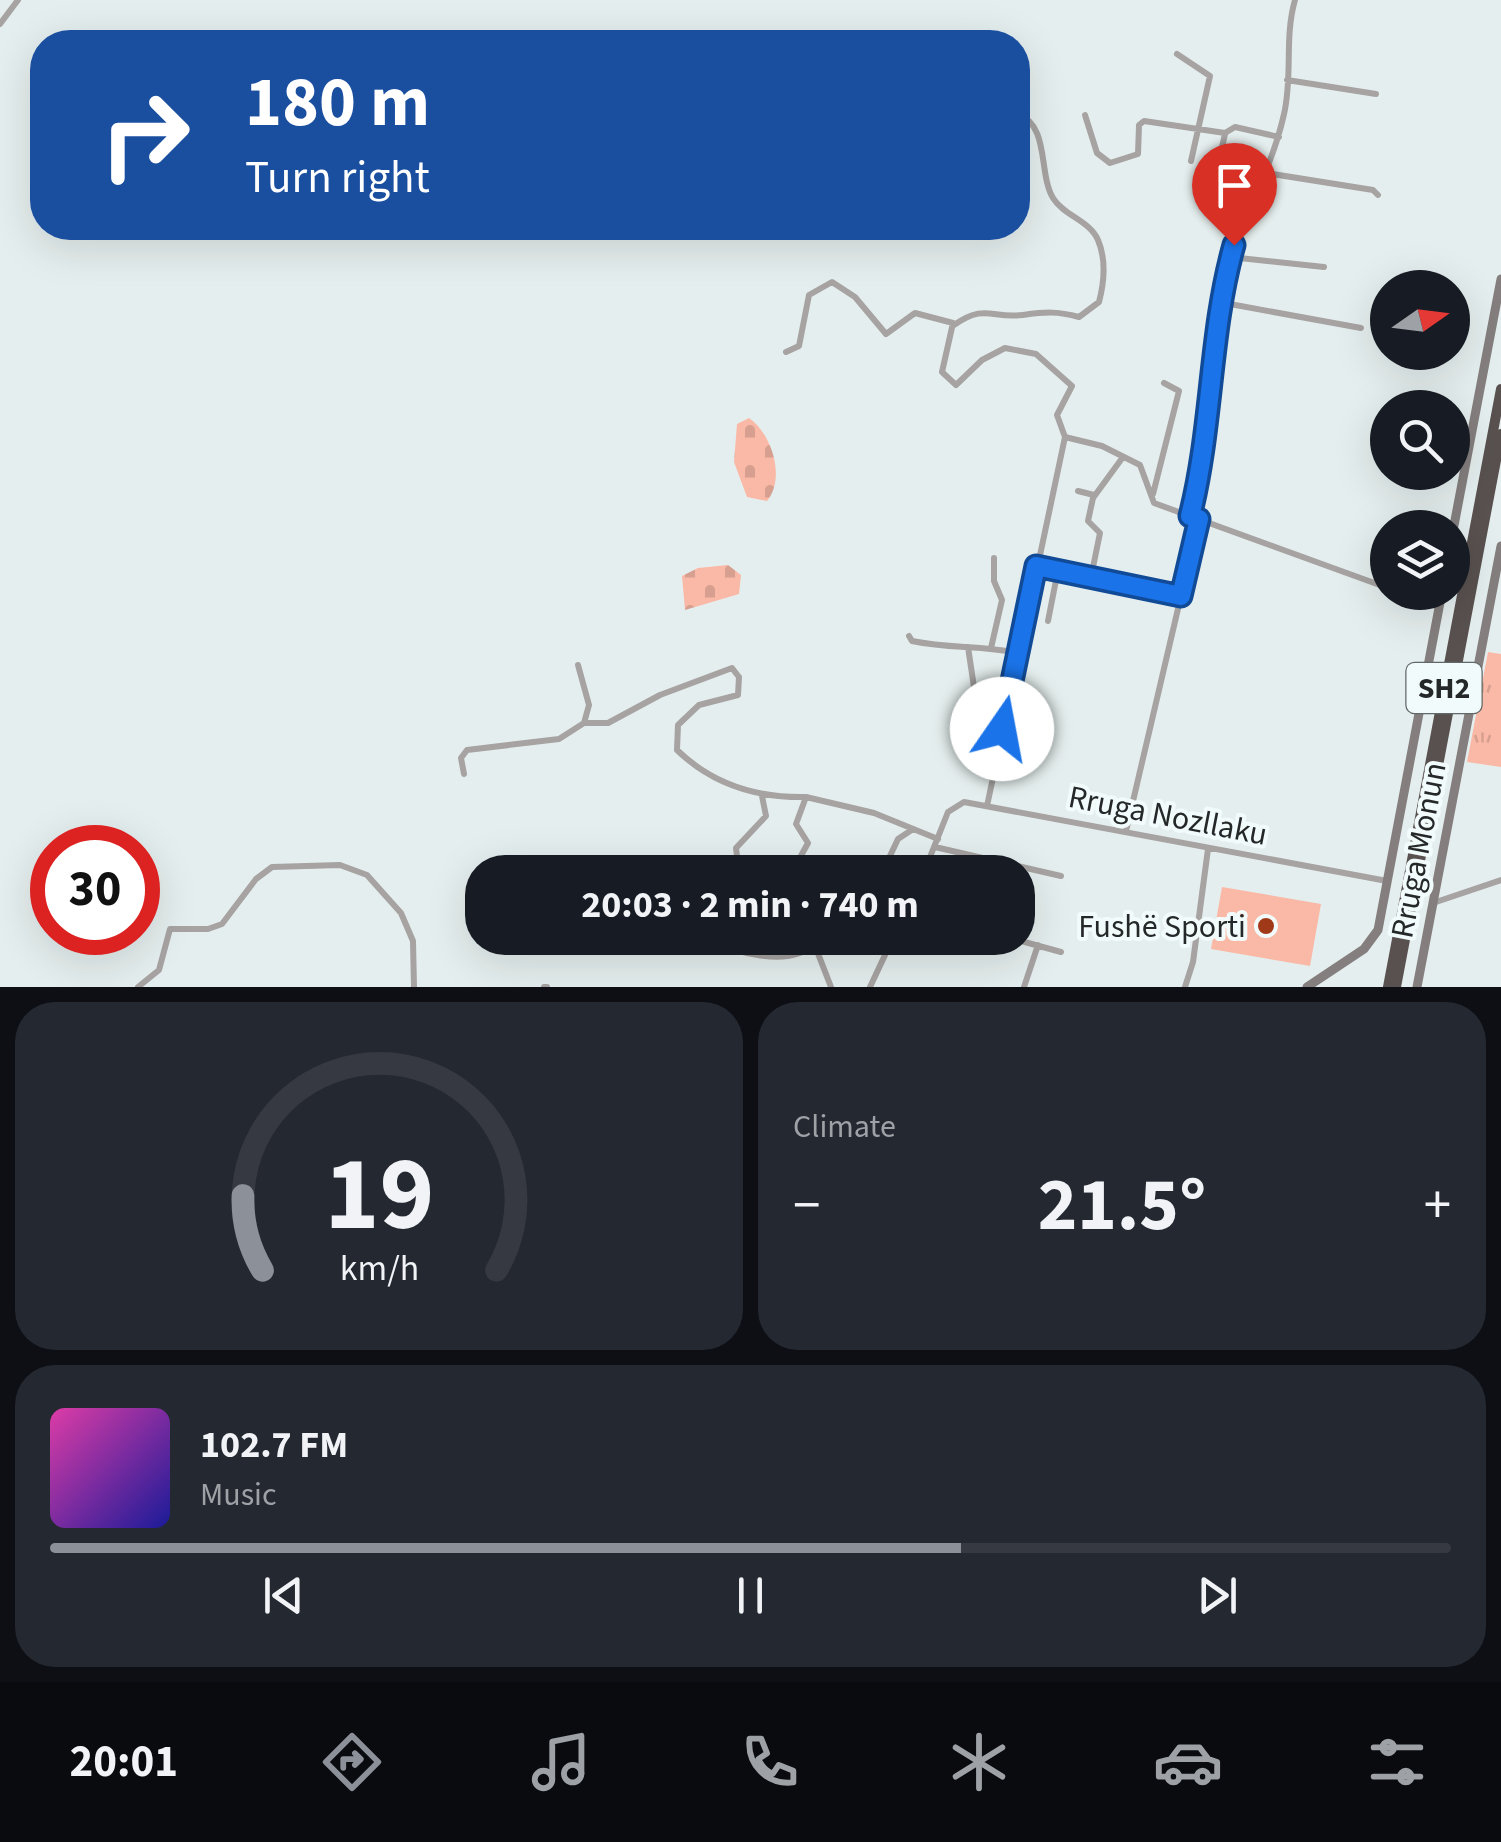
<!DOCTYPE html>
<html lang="en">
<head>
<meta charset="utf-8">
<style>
	:root { --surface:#171b24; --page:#242831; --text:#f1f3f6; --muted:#9ea1a6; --line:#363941; --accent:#8c9099 }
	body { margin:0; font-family:"Source Sans 3",sans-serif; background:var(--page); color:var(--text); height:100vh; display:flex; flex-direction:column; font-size:38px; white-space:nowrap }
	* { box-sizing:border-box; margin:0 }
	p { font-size:32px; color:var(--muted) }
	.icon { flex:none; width:55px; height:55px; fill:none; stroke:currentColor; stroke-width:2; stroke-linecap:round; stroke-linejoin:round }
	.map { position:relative; height:987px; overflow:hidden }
	.side { display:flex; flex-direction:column; gap:15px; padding:15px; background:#0d0f14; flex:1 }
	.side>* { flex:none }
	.top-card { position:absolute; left:30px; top:30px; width:1000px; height:210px; border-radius:40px; box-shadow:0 10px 40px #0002; background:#1a4fa0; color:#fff; overflow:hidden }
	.needle { width:65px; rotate:76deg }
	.buttons { position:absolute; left:1370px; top:270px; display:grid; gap:20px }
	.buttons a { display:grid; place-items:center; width:100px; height:100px; border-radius:50%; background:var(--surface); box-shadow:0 10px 40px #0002; font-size:50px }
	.speed { position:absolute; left:30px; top:825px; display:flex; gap:20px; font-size:50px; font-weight:700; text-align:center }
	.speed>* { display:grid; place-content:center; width:130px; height:130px; border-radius:50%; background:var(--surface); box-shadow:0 10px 40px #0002; line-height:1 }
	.speed .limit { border:15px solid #d22; background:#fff; color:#111 }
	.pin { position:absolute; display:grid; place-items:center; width:85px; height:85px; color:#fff; margin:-102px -42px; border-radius:50% 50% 50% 0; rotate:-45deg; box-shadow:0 0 10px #0007 }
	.pin .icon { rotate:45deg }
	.me { position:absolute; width:110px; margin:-55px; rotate:12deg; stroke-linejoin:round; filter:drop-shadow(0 0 8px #0008) }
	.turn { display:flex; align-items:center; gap:35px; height:210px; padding:0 50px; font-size:45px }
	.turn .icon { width:130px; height:130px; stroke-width:2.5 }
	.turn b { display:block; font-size:70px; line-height:85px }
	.big { font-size:75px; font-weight:700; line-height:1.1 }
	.side .card { flex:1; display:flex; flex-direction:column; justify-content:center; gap:15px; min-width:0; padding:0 35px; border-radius:40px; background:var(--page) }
	.side .dial { align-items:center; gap:0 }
	.dial svg { height:260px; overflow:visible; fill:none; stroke:var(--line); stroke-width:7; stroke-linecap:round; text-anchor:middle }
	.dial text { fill:var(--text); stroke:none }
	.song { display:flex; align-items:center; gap:30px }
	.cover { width:120px; height:120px; border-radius:15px; background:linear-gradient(135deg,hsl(320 70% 55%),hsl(240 70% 35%)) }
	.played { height:10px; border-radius:5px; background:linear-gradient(90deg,var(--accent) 65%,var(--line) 65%) }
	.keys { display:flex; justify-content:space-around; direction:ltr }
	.heat { display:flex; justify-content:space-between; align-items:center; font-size:55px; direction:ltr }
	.side .tiles { flex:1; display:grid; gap:15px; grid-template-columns:1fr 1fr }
	.card:last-child { grid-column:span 2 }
	.trip { position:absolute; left:465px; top:855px; width:570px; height:100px; border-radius:40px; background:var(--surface); box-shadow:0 10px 40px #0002; font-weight:700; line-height:100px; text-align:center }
	.dock { display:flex; height:160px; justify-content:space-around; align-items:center; background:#090b0e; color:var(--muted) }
	.dock .icon { width:70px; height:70px }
	.dock .active { color:var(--accent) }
	.dock b { font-size:45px; color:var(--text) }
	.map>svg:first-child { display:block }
</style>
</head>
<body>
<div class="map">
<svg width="1501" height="987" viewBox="0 0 1501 987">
	<defs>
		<pattern id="grass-tufts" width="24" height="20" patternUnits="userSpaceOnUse" patternTransform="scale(2.5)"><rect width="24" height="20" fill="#fab9a6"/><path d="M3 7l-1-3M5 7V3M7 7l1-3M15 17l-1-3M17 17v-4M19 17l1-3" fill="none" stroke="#d69f8f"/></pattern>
		<pattern id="cemetery-stones" width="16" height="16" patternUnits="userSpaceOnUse" patternTransform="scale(2.5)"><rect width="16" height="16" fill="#fab9a6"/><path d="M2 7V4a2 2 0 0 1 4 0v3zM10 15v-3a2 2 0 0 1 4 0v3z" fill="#d69f8f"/></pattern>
	</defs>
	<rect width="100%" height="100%" fill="#e5eeee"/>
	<path fill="url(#grass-tufts)" d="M1488,652L1501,654V767L1467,762Z"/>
	<path fill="url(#cemetery-stones)" d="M749,418C772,434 786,478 767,501L747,497L734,462L737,424Z
		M728,565L741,575L739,594L685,610L682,576L698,568Z"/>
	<path fill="#fab9a6" d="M1222,887L1321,904L1310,966L1211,949Z"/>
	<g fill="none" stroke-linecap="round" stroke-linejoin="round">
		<path stroke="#a6a3a2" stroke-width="6" d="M0,24L18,0
			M1177,54L1210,76L1191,161
			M1287,80L1376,94
			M1085,115L1097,153L1110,163L1138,154L1139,125L1144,121L1225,133L1235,127L1279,137
			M1266,173L1373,190L1378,195
			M1205,192L1213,186L1225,134
			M1230,257L1324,267
			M1219,302L1361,328
			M954,325C986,303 991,319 1023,315C1045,312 1057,311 1079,317L1099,302C1104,283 1106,259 1098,240C1089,220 1064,216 1053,198C1038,173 1050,126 1018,114
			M786,352L799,346L809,295L832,282L855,297L886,334L915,313L953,323L942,372L956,385L982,360L1005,348L1036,354L1072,386L1057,415L1065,437L987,806
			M1065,437L1102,446L1140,465L1154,503L1388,588
			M1078,491L1094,495
			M1153,494L1179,391L1164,383
			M1190,516C1198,486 1206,455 1209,425C1214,381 1211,338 1220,295C1233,231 1270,178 1284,114C1293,76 1284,38 1295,0
			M1035,565L1181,595
			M1091,577L1100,533L1088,521L1093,498L1123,457
			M1401,592L1439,607
			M1048,621L1058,570
			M909,636L912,641C951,649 979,645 1018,653
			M968,647L975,694L971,703
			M991,648L1002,600L994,581V558
			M584,723H608L660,695L732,668L739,677L738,695L699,705L678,725L677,750C713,785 757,798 806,797
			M464,774L461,758L467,750L559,739L584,723L589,705L578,665
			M1126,831L1199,519
			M935,847L1061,876
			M889,858L898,839L913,829
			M739,872L736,848L766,816L762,796
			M792,872L808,843L796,824L806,797L874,813L938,839
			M924,872L948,812L964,802L1387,881
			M1433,903L1501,880
			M707,938C735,953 787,967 812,946
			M812,938L831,987
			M1010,938L1061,952
			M138,987L159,970L170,929H208L222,924L256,879L272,867L340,865L367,875L401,913L413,941L414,987
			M544,987H547
			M870,987L893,938
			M1024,987L1038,945
			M1185,987L1193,962L1208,849"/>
		<path stroke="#847f7e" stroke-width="9" d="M1452,536L1501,279
			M1307,987L1364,949L1378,930L1442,592
			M1417,987L1501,546"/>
		<path stroke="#58514f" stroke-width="10" d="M1388,987L1501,389
			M1396,987L1501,434"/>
	</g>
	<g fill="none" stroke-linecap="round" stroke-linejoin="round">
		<defs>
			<path id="route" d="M1002,729L1036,566L1181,596L1199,519L1190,516C1213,425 1209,334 1234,245"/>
		</defs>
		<use href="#route" stroke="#114b97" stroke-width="25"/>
		<use href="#route" stroke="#1a73e8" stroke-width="18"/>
	</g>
	<circle fill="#a03917" stroke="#f2fbfb" stroke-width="4" cx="1266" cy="926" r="10"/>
	<g text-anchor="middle" stroke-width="8" stroke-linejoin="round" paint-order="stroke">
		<rect fill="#f2fbfb" stroke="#626767" stroke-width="2.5" x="1406.5" y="663" width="75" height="50" rx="8"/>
		<g font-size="30" font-weight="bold" fill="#252828">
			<text x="1444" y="698">SH2</text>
		</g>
		<g font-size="32" fill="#252828" stroke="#f2fbfb">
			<text transform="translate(1168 815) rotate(11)" y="11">Rruga Nozllaku</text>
			<text transform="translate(1418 850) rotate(-79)" y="11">Rruga Monun</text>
		</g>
		<g font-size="32" fill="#252828" stroke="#f2fbfb" text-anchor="end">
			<text x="1246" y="937">Fushë Sporti</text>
		</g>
	</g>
</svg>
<div class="buttons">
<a><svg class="needle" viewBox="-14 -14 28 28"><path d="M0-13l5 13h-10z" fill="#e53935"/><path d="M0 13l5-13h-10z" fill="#9ea1a6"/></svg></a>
<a><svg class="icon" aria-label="search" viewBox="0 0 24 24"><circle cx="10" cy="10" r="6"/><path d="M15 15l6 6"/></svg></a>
<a><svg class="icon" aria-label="layers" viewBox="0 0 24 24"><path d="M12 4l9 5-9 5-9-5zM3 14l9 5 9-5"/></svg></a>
</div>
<div class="speed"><div class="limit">30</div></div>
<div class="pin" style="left:1234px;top:245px;background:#d93025"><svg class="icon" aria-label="arrive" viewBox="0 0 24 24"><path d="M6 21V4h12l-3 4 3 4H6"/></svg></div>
<svg class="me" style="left:1002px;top:729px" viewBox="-20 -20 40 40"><circle r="19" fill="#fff"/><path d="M0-13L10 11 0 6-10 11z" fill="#1a73e8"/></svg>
<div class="trip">20:03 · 2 min · 740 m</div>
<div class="top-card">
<div class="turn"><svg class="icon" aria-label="right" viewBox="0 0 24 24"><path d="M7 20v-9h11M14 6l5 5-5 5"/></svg><div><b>180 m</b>Turn right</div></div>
</div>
</div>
<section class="side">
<div class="tiles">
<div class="card dial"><svg viewBox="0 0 100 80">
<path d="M14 69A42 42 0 1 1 86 69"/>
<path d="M14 69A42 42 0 0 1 8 46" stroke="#8c9099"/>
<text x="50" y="56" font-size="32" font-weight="700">19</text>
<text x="50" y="72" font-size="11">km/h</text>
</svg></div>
<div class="card"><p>Climate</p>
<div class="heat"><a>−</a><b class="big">21.5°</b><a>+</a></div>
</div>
<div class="card">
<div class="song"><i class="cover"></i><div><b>102.7 FM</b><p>Music</p></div></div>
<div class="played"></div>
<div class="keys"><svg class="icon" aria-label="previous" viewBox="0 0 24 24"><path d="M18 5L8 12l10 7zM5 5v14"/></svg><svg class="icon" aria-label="pause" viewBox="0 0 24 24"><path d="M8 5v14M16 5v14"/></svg><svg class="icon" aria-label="next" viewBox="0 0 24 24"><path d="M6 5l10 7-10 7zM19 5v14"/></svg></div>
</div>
</div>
</section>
<nav class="dock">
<b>20:01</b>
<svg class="icon active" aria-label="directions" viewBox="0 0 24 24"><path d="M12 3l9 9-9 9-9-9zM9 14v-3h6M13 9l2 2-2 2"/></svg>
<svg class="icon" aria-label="music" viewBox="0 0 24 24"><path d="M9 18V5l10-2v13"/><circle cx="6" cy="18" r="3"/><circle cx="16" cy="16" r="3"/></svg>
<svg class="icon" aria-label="phone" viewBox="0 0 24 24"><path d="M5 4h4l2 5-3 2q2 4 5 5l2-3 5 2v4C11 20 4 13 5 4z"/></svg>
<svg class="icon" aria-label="climate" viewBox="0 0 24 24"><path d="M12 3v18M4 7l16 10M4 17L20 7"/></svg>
<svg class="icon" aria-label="car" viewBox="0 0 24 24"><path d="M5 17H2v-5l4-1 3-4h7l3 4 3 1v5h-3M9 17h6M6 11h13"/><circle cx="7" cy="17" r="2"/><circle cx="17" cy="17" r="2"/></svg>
<svg class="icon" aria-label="filters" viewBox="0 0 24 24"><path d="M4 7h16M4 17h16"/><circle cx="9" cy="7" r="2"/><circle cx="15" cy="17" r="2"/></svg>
</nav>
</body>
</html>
